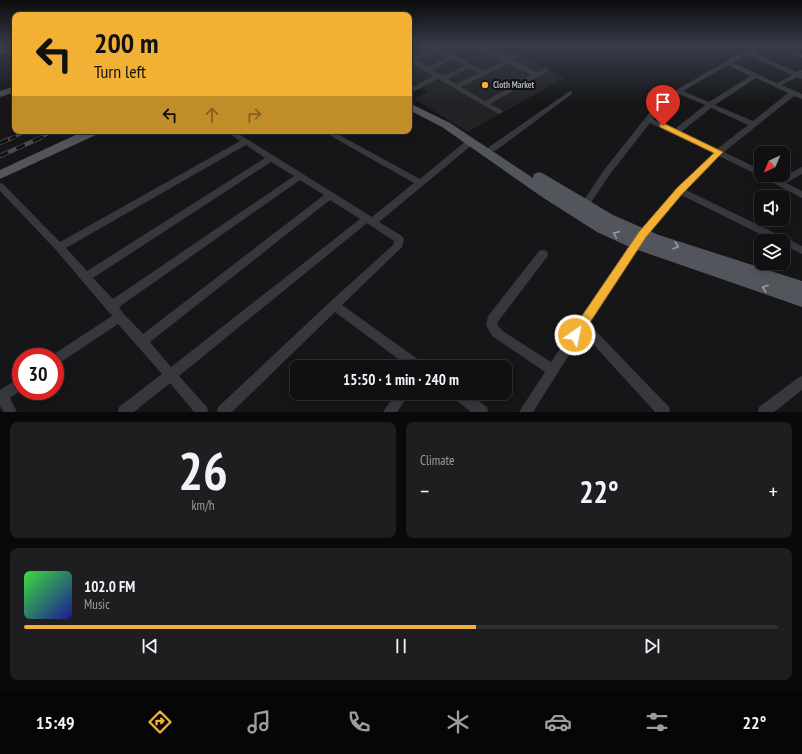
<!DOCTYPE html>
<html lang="en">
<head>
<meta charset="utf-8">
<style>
	:root { --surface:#101012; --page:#1e1e20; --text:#f1f3f6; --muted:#9c9d9f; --line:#303032; --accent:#f2b134 }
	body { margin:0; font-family:"PT Sans Narrow",sans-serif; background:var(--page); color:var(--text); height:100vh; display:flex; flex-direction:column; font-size:15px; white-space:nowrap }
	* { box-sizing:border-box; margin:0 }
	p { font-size:13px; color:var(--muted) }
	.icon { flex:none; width:22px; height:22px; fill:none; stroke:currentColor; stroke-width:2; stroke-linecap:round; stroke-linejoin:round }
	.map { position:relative; height:412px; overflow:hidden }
	.side { display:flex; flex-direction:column; gap:10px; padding:10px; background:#09090a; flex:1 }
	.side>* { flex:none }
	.hud { position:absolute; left:12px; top:12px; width:400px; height:122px; border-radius:8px; box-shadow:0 2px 10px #0003,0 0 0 1px var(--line); background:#f2b134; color:#111; overflow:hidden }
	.needle { width:26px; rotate:224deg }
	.controls { position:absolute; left:754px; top:146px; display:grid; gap:8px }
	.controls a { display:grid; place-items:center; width:36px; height:36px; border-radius:8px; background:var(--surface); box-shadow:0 2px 10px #0003,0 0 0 1px var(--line); font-size:20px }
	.speed { position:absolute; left:12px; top:348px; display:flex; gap:8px; font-size:20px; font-weight:700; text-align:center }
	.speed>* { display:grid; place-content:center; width:52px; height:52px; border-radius:50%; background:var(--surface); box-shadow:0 2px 10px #0003,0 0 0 1px var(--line); line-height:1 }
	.speed .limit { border:6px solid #d22; background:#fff; color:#111 }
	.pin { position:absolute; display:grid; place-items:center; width:34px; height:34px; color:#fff; margin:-41px -17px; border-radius:50% 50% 50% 0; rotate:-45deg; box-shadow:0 0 4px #0007 }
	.pin .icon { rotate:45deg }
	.me { position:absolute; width:44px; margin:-22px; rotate:33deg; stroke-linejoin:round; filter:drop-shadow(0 0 3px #0008) }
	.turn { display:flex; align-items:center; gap:14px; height:84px; padding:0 16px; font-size:18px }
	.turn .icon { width:52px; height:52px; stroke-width:2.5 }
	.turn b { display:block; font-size:28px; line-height:34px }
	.lanes { display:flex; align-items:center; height:38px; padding:0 16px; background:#0003; justify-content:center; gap:20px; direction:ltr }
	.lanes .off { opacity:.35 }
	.big { font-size:30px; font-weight:700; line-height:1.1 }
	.side .tile { flex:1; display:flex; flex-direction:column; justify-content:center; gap:6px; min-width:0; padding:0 14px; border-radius:8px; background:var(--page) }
	.side .dial { align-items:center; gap:0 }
	.dial b { font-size:52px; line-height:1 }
	.song { display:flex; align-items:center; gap:12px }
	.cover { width:48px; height:48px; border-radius:6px; background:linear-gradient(135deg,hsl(120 70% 55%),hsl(240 70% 35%)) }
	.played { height:4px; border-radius:2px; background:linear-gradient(90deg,var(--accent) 60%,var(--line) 60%) }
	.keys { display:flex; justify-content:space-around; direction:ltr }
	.heat { display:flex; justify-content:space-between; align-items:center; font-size:22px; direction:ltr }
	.side .tiles { flex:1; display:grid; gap:10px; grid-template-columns:1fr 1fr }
	.tile:last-child { grid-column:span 2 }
	.trip { position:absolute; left:290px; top:360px; width:222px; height:40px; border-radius:8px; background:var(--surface); box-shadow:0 2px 10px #0003,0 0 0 1px var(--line); font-weight:700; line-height:40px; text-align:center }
	.menu { display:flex; height:64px; justify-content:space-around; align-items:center; background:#060607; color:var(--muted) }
	.menu .icon { width:28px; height:28px }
	.menu .current { color:var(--accent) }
	.menu b { font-size:18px; color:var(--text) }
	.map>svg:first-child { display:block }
</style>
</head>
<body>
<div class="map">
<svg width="802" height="412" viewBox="0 0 802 412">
	<rect width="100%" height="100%" fill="#161618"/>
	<path fill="#222225" d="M409,46H500L564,78L468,132L414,99L428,91L409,79Z"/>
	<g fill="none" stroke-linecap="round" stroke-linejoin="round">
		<path fill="#37383d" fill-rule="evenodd" d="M436,46H444L441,48L484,71L503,61L475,46H483L537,72L546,68L549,70L490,104L502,110L503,112L499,114L438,79L409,94V89L433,76L409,62V57L411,58ZM436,51L448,57L428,67L416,60ZM453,59L465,66L443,76L432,70ZM508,63L532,75L485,101L461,87ZM469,68L479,73L456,84L448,79Z
			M753,46H761L752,52L796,72L802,70V79L797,77L782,85L802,94V99L794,96L724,152L761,170V175H771L779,179L802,167V174L786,183L802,191V198L760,176L719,156L686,190L802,246V254L783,245V241H774L681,195L645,237L589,324L669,407L670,412H655L583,333L533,412H519L545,372L492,336L486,325L488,316L539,251L543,250L547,251L548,254L547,257L497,323L498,326L504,332L551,362L639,231L677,189L713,153L650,123L610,174L588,207H582L581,205L582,203L604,170L650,112L676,90ZM747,54L792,75L777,83L733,63ZM728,65L750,76L709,102L683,91ZM756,78L788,93L753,121L715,105ZM679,94L705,105L675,129L653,119ZM711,108L748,125L717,149L681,132Z
			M774,46H783L802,54V58Z
			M15,47V51L0,54V50Z
			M570,91L572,92V94L495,151H489L488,149L489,147Z
			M225,131H234L372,217L414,183L322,131H332L420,179L467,140H473L474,142L473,144L379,222L402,236L404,239L402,247L342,305L423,363L425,367H409L335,312L232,412H217L218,407L330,302L393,245L394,241L367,223L179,376L207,407L208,412H194L170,383L134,412H118L119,407L162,374L118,324L55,366V357H50L51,356L112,316L56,250L0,191V183L3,184L60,242L240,141ZM246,145L265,158L87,271L66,248ZM271,162L294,176L113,299L93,278ZM300,180L324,195L143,334L123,313L119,307ZM330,200L360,219L171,367L150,342Z
			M802,376V390L774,412H758L759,407L798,378Z
			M21,377V390L10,398L17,412H4L0,406V390Z
			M396,393H410L397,412H383Z
			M450,393H467L487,407L488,412H471L452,397Z"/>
		<path fill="#45474d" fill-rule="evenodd" d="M15,86V92L0,97V91Z"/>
		<path fill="#53555c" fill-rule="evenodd" d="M409,103L450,123L533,178L534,174L539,172L544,174L613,215L659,235L802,281V307L632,248L597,232L542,197L442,127L409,110Z
			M84,131H100L98,134L0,179V170Z"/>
		<defs>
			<path id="rail-far1" d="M10,139L27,131
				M37,139L54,131"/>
			<path id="rail" d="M0,143L12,138
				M0,156L40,138"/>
		</defs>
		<use href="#rail-far1" stroke="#4a4c52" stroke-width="3.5"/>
		<use href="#rail" stroke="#4a4c52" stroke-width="4.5"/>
		<use href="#rail-far1" stroke="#111113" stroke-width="2.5" stroke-dasharray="7" stroke-linecap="butt"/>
		<use href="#rail" stroke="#111113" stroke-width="3" stroke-dasharray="9" stroke-linecap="butt"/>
	</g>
	<defs><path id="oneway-chevron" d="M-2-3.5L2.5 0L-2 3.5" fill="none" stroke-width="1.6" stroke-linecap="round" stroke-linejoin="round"/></defs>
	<g stroke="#979ba6">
		<use href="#oneway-chevron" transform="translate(616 234) rotate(-156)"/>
		<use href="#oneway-chevron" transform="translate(676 246) rotate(18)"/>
		<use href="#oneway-chevron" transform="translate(765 288) rotate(-161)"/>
	</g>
	<linearGradient id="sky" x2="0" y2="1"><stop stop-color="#0c0c0d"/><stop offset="0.44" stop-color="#363c48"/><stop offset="1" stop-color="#363c48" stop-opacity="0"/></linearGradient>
	<rect width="802" height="104" fill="url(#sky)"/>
	<path fill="#f2b134" stroke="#9d7322" d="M660,124H665L723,152L683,193L646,237L579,339L575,341L571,339L569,335L571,332L639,232L677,188L714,153L660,127Z"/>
	<circle fill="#f2b134" stroke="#111113" stroke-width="1.5" cx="485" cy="85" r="4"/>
	<g text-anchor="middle" stroke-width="4" stroke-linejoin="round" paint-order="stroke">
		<g font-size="9" font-weight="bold" fill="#a8adb8" stroke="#111113" text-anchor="start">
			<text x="493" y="88">Cloth Market</text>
		</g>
	</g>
</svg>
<div class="controls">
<a><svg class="needle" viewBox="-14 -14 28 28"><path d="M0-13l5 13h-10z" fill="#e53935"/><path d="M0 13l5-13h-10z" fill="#9c9d9f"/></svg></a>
<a><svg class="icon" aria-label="sound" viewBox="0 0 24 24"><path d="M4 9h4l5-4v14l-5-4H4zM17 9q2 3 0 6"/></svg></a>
<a><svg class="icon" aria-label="layers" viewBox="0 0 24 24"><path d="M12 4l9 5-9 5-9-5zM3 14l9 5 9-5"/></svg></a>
</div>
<div class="speed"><div class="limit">30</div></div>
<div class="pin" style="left:663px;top:126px;background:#d93025"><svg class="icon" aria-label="arrive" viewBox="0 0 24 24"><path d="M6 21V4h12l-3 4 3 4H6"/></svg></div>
<svg class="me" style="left:575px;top:335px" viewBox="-20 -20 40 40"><circle r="17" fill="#f2b134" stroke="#fff" stroke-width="3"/><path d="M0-11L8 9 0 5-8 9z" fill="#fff"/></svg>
<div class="trip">15:50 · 1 min · 240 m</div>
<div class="hud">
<div class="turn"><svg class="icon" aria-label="left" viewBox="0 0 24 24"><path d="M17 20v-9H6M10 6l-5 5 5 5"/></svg><div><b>200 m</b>Turn left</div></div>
<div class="lanes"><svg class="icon" aria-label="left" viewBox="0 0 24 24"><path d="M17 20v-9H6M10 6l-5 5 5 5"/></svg><svg class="icon off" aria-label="ahead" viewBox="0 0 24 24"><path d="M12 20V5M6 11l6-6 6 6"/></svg><svg class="icon off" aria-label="right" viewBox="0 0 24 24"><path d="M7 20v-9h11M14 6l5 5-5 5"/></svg></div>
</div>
</div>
<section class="side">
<div class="tiles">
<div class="tile dial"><b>26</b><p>km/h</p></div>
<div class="tile"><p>Climate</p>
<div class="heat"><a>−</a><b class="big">22°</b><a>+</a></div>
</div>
<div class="tile">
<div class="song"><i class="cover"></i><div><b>102.0 FM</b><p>Music</p></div></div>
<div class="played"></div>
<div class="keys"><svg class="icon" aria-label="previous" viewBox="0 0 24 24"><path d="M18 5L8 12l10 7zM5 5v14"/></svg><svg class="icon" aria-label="pause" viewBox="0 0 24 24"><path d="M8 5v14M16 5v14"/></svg><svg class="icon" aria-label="next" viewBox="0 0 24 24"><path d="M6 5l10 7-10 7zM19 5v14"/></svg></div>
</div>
</div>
</section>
<nav class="menu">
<b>15:49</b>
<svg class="icon current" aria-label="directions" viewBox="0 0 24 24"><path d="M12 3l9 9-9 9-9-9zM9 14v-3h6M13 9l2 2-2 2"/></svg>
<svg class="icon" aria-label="music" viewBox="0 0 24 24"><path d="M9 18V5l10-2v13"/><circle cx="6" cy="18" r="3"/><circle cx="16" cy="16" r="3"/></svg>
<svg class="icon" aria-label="phone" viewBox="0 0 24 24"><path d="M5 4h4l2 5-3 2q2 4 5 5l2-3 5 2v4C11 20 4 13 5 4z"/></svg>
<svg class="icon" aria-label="climate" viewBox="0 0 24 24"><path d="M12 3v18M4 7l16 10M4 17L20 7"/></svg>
<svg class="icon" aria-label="car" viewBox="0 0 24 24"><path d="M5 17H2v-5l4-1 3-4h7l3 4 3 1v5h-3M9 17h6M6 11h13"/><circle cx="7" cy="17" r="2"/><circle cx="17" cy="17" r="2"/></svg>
<svg class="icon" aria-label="filters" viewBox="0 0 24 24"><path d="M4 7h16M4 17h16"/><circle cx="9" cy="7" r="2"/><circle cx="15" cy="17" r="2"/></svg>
<b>22°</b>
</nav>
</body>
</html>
